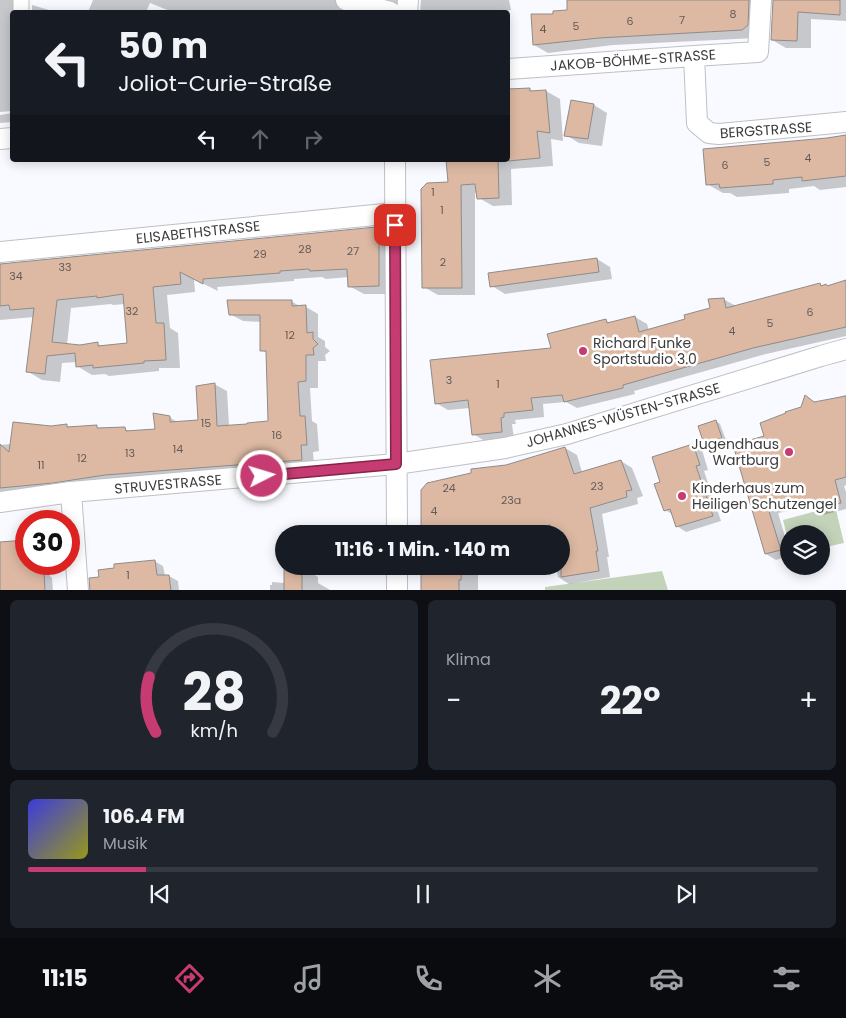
<!DOCTYPE html>
<html lang="de">
<head>
<meta charset="utf-8">
<style>
	:root { --surface:#171b24; --page:#20242c; --text:#f1f3f6; --muted:#9ea1a6; --line:#363941; --accent:#c63b71 }
	body { margin:0; font-family:Poppins,sans-serif; background:var(--page); color:var(--text); height:100vh; display:flex; flex-direction:column; font-size:19px; white-space:nowrap }
	* { box-sizing:border-box; margin:0 }
	p { font-size:16px; color:var(--muted) }
	.icon { flex:none; width:28px; height:28px; fill:none; stroke:currentColor; stroke-width:2; stroke-linecap:round; stroke-linejoin:round }
	.map { position:relative; height:590px; overflow:hidden }
	.details { display:flex; flex-direction:column; gap:10px; padding:10px; background:#0d0f14; flex:1 }
	.details>* { flex:none }
	.banner { position:absolute; left:10px; top:10px; width:500px; height:152px; border-radius:5px; box-shadow:0 2px 12px #0003; background:#171b24; color:var(--text); overflow:hidden }
	.tools { position:absolute; left:780px; top:525px; display:grid; gap:10px }
	.tools a { display:grid; place-items:center; width:50px; height:50px; border-radius:50%; background:var(--surface); box-shadow:0 2px 12px #0003; font-size:25px }
	.speed { position:absolute; left:15px; top:510px; display:flex; gap:10px; font-size:25px; font-weight:700; text-align:center }
	.speed>* { display:grid; place-content:center; width:65px; height:65px; border-radius:50%; background:var(--surface); box-shadow:0 2px 12px #0003; line-height:1 }
	.speed .limit { border:8px solid #d22; background:#fff; color:#111 }
	.pin { position:absolute; display:grid; place-items:center; width:42px; height:42px; color:#fff; margin:-21px; border-radius:10px; box-shadow:0 2px 8px #0006 }
	.me { position:absolute; width:55px; margin:-28px; rotate:85deg; stroke-linejoin:round; filter:drop-shadow(0 0 4px #0008) }
	.turn { display:flex; align-items:center; gap:18px; height:105px; padding:0 25px; font-size:22px }
	.turn .icon { width:65px; height:65px; stroke-width:2.5 }
	.turn b { display:block; font-size:35px; line-height:42px }
	.lanes { display:flex; align-items:center; height:48px; padding:0 25px; background:#0003; justify-content:center; gap:25px; direction:ltr }
	.lanes .off { opacity:.35 }
	.big { font-size:38px; font-weight:700; line-height:1.1 }
	.details .tile { flex:1; display:flex; flex-direction:column; justify-content:center; gap:8px; min-width:0; padding:0 18px; border-radius:8px; background:var(--page) }
	.details .dial { align-items:center; gap:0 }
	.dial svg { height:130px; overflow:visible; fill:none; stroke:var(--line); stroke-width:7; stroke-linecap:round; text-anchor:middle }
	.dial text { fill:var(--text); stroke:none }
	.song { display:flex; align-items:center; gap:15px }
	.cover { width:60px; height:60px; border-radius:8px; background:linear-gradient(135deg,hsl(240 70% 55%),hsl(60 70% 35%)) }
	.played { height:5px; border-radius:2px; background:linear-gradient(90deg,var(--accent) 15%,var(--line) 15%) }
	.keys { display:flex; justify-content:space-around; direction:ltr }
	.heat { display:flex; justify-content:space-between; align-items:center; font-size:28px; direction:ltr }
	.details .tiles { flex:1; display:grid; gap:10px; grid-template-columns:1fr 1fr }
	.tile:last-child { grid-column:span 2 }
	.trip { position:absolute; left:275px; top:525px; width:295px; height:50px; border-radius:25px; background:var(--surface); box-shadow:0 2px 12px #0003; font-weight:700; line-height:50px; text-align:center }
	.dock { display:flex; height:80px; justify-content:space-around; align-items:center; background:#090b0e; color:var(--muted) }
	.dock .icon { width:35px; height:35px }
	.dock .selected { color:var(--accent) }
	.dock b { font-size:22px; color:var(--text) }
	.map>svg:first-child { display:block }
</style>
</head>
<body>
<div class="map">
<svg width="846" height="591" viewBox="0 0 846 591">
	<rect width="100%" height="100%" fill="#f9faff"/>
	<path fill="#c3d3ba" d="M835,506L844,543L821,548V534H789V544L783,520Z
		M662,571L668,590H545V587Z"/>
	<path fill="#0003" fill-rule="evenodd" d="M0,0H24L27,12H12V111L0,112Z
		M93,0H354L350,7V12H169L170,11L150,3L146,12H88Z
		M377,0H416L412,10Z
		M421,0H509L511,10L507,11V12H420Z
		M568,0H766L756,38L613,45L548,53L534,45L554,15L569,11Z
		M774,0H846V21L811,19V48H786L772,40Z
		M32,5L56,12H32Z
		M529,89L535,92L546,91L560,99L563,141L551,139L553,166L511,169L512,205L493,206L479,198L478,192L475,193V295H438L424,287L449,184L448,160H508V90Z
		M572,102L594,105L607,113L602,146L579,143L566,135Z
		M12,113V122L0,123V115Z
		M846,136V187L820,190L814,186L789,189V193L737,197L730,193H723L707,184Z
		M376,228L391,237L393,294H364L349,286V277L326,279L322,277L294,279V281L217,287L218,291L194,279L195,292L167,295L170,328L178,333L180,368H159V371L109,376L105,374L92,375L77,366V362L62,363L60,382L42,380L27,371L34,317L0,320V265ZM111,304L113,305L125,304L129,344L102,346L98,344L80,346L67,345L71,308Z
		M597,259L610,267L612,279L505,294L492,286Z
		M846,281V336L766,354L634,391L635,394L577,408L566,402L543,404L544,417L515,420L516,424H512L514,439L485,441L473,434L470,408L448,410L436,403L552,349L606,321L611,323L635,317L647,324L649,331L687,320L712,309L723,299L736,306L820,285L824,286H827Z
		M291,301L301,307H306L318,314V337L325,341V347L330,351L325,355L326,361H318V388H310L312,421L317,424L319,451L313,452L314,467L0,496V445L12,444L51,427L67,426L71,428L96,427L101,430L125,429L131,432L156,430L169,417L179,423L200,421L214,384L227,391L229,426L269,422L268,354L262,350L261,322L243,321L230,314Z
		M846,395V485L844,486L846,492V509L823,515L813,509V506L778,513L789,550V556L776,560L766,554L765,437L802,408L806,397L816,403Z
		M716,421L720,424L726,440L709,446L705,444Z
		M693,445L702,450L708,470L704,471L721,521L686,532L677,526L674,515L665,510L662,483Z
		M565,448L577,455L582,472L621,461L632,468L643,496L637,498L638,504L602,514L609,557H607L610,577L569,584L558,577L556,566H561V534L552,533L546,534H422L506,466Z
		M26,541V564H49L50,576L52,578L53,591H0V543Z
		M154,561L163,566L165,576H169L178,581L179,591H98Z
		M423,566H481V572H478V591H423Z
		M286,567H302L318,577V583L332,591H270V585H272V582L285,583Z"/>
	<path fill="#ddb9a3" stroke="#8f8b89" fill-rule="evenodd" d="M567,0H749L748,25L742,30L599,38L533,45L531,14H553V11L567,10Z
		M773,0H840V15L798,12L797,41L771,40Z
		M530,88V91L546,90L550,133L537,131L540,158L508,161V89Z
		M571,100L594,104L588,139L564,136Z
		M846,135V176L802,181V177L773,180V184L720,188L719,184L706,185L703,149L827,138Z
		M446,160H498L499,198L477,199L475,184L461,185L462,288H422L421,189L427,183L448,182Z
		M376,227L379,229V286L348,287L347,269L310,271L309,269L280,271V273L203,279V284L180,272L181,284L153,287L156,323H164L166,360L144,361V363L93,368V365L76,367L75,353L47,356L45,374L26,372L34,308L10,310L9,305L0,306V264ZM123,294L127,343L98,346V342L80,345L52,342L57,300L97,296V298Z
		M597,258L599,272L490,287L488,273Z
		M846,280V327L753,348L623,385V388L564,402L562,395L531,398L533,410L504,413V417L501,418L502,432L472,435L468,400L435,404L430,360L551,348L547,334L606,319L607,323L635,316L639,332L685,319L684,315L710,308L708,299L724,298L726,308L820,283L821,286L826,284L827,286Z
		M227,300H292V306L306,305L307,333L313,332V339L318,344L313,348L314,355H306V381L298,382L300,416H305L307,445H301L302,460L105,475L53,483L0,488V444L9,452L13,422L51,426L67,424V427L97,425V428L125,427L126,431L155,429L153,413L170,416V422L198,420L196,386L215,383L217,426L247,424V423L268,421L266,351H260V315H229Z
		M805,395L814,402L846,396V477L835,480L841,503L812,510L810,499L768,508L781,550L765,554L733,445L764,436L760,423L786,413L785,412L801,407Z
		M716,420L722,438L704,444L698,426Z
		M693,444L700,465L696,466L713,516L676,527L670,509L664,511L654,484L660,482L652,457Z
		M565,447L574,474L621,460L632,490L626,491L627,497L590,508L598,551H596L599,571L561,577V534H551L550,525L494,534H421V490L427,483L471,473V469L506,465Z
		M26,540V564H41V572L44,571L45,591H0V542Z
		M155,560L157,575H169L171,591H90L89,578L99,577L98,570L114,568V564Z
		M284,566H302V591H284Z
		M421,566H462L461,580H459V591H421Z"/>
	<g fill="none" stroke-linecap="round" stroke-linejoin="round">
		<defs>
			<path id="pedestrian" d="M21,0V12"/>
			<path id="minor" d="M346,0L390,12
				M407,12L408,0
				M694,56L697,123L709,133L719,134L846,122
				M508,69L694,56L758,52L761,0
				M0,139L12,138
				M395,160L397,534
				M0,252L395,213
				M71,492L78,591
				M0,502L71,492L396,464L505,448L567,434L821,356L846,349
				M397,566V591"/>
		</defs>
		<use href="#pedestrian" stroke="#bfc0c4" stroke-width="17"/>
		<use href="#minor" stroke="#bfc0c4" stroke-width="22"/>
		<use href="#pedestrian" stroke="#fff" stroke-width="15"/>
		<use href="#minor" stroke="#fff" stroke-width="20"/>
	</g>
	<g fill="none" stroke-linecap="round" stroke-linejoin="round">
		<defs>
			<path id="route" d="M262,476L396,464L395,225"/>
		</defs>
		<use href="#route" stroke="#812649" stroke-width="12"/>
		<use href="#route" stroke="#c63b71" stroke-width="9"/>
	</g>
	<g fill="#c63b71" stroke="#fff" stroke-width="2">
		<circle cx="583" cy="351" r="5"/>
		<circle cx="789" cy="452" r="5"/>
		<circle cx="682" cy="496" r="5"/>
	</g>
	<g text-anchor="middle" stroke-width="5" stroke-linejoin="round" paint-order="stroke">
		<g font-size="11" fill="#645b57">
			<text x="733" y="18">8</text>
			<text x="682" y="24">7</text>
			<text x="630" y="25">6</text>
			<text x="576" y="30">5</text>
			<text x="543" y="33">4</text>
			<text x="808" y="162">4</text>
			<text x="767" y="166">5</text>
			<text x="725" y="169">6</text>
			<text x="433" y="196">1</text>
			<text x="442" y="214">1</text>
			<text x="305" y="253">28</text>
			<text x="353" y="255">27</text>
			<text x="260" y="258">29</text>
			<text x="443" y="266">2</text>
			<text x="65" y="271">33</text>
			<text x="16" y="280">34</text>
			<text x="132" y="315">32</text>
			<text x="810" y="316">6</text>
			<text x="770" y="327">5</text>
			<text x="732" y="335">4</text>
			<text x="290" y="339">12</text>
			<text x="449" y="384">3</text>
			<text x="498" y="388">1</text>
			<text x="206" y="427">15</text>
			<text x="277" y="439">16</text>
			<text x="178" y="453">14</text>
			<text x="130" y="457">13</text>
			<text x="82" y="462">12</text>
			<text x="41" y="469">11</text>
			<text x="597" y="490">23</text>
			<text x="449" y="492">24</text>
			<text x="511" y="504">23a</text>
			<text x="434" y="515">4</text>
			<text x="128" y="579">1</text>
		</g>
		<g font-size="14" fill="#3c3c3e" stroke="#fff">
			<text transform="translate(633 60) rotate(-4)" y="5">JAKOB-BÖHME-STRASSE</text>
			<text transform="translate(766 130) rotate(-4)" y="5">BERGSTRASSE</text>
			<text transform="translate(198 232) rotate(-6)" y="5">ELISABETHSTRASSE</text>
			<text transform="translate(623 415) rotate(-16)" y="5">JOHANNES-WÜSTEN-STRASSE</text>
			<text transform="translate(168 484) rotate(-5)" y="5">STRUVESTRASSE</text>
		</g>
		<g font-size="14" fill="#3c3c3e" stroke="#fff" text-anchor="start">
			<text x="593" y="348">Richard Funke<tspan x="593" dy="16">Sportstudio 3.0</tspan></text>
			<text x="779" y="449" text-anchor="end">Jugendhaus<tspan x="779" dy="16">Wartburg</tspan></text>
			<text x="692" y="493">Kinderhaus zum<tspan x="692" dy="16">Heiligen Schutzengel</tspan></text>
		</g>
	</g>
</svg>
<div class="tools">
<a><svg class="icon" aria-label="layers" viewBox="0 0 24 24"><path d="M12 4l9 5-9 5-9-5zM3 14l9 5 9-5"/></svg></a>
</div>
<div class="speed"><div class="limit">30</div></div>
<div class="pin" style="left:395px;top:225px;background:#d93025"><svg class="icon" aria-label="arrive" viewBox="0 0 24 24"><path d="M6 21V4h12l-3 4 3 4H6"/></svg></div>
<svg class="me" style="left:262px;top:476px" viewBox="-20 -20 40 40"><circle r="17" fill="#c63b71" stroke="#fff" stroke-width="3"/><path d="M0-11L8 9 0 5-8 9z" fill="#fff"/></svg>
<div class="trip">11:16 · 1 Min. · 140 m</div>
<div class="banner">
<div class="turn"><svg class="icon" aria-label="left" viewBox="0 0 24 24"><path d="M17 20v-9H6M10 6l-5 5 5 5"/></svg><div><b>50 m</b>Joliot-Curie-Straße</div></div>
<div class="lanes"><svg class="icon" aria-label="left" viewBox="0 0 24 24"><path d="M17 20v-9H6M10 6l-5 5 5 5"/></svg><svg class="icon off" aria-label="ahead" viewBox="0 0 24 24"><path d="M12 20V5M6 11l6-6 6 6"/></svg><svg class="icon off" aria-label="right" viewBox="0 0 24 24"><path d="M7 20v-9h11M14 6l5 5-5 5"/></svg></div>
</div>
</div>
<section class="details">
<div class="tiles">
<div class="tile dial"><svg viewBox="0 0 100 80">
<path d="M14 69A42 42 0 1 1 86 69"/>
<path d="M14 69A42 42 0 0 1 10 35" stroke="#c63b71"/>
<text x="50" y="56" font-size="32" font-weight="700">28</text>
<text x="50" y="72" font-size="11">km/h</text>
</svg></div>
<div class="tile"><p>Klima</p>
<div class="heat"><a>−</a><b class="big">22°</b><a>+</a></div>
</div>
<div class="tile">
<div class="song"><i class="cover"></i><div><b>106.4 FM</b><p>Musik</p></div></div>
<div class="played"></div>
<div class="keys"><svg class="icon" aria-label="previous" viewBox="0 0 24 24"><path d="M18 5L8 12l10 7zM5 5v14"/></svg><svg class="icon" aria-label="pause" viewBox="0 0 24 24"><path d="M8 5v14M16 5v14"/></svg><svg class="icon" aria-label="next" viewBox="0 0 24 24"><path d="M6 5l10 7-10 7zM19 5v14"/></svg></div>
</div>
</div>
</section>
<nav class="dock">
<b>11:15</b>
<svg class="icon selected" aria-label="directions" viewBox="0 0 24 24"><path d="M12 3l9 9-9 9-9-9zM9 14v-3h6M13 9l2 2-2 2"/></svg>
<svg class="icon" aria-label="music" viewBox="0 0 24 24"><path d="M9 18V5l10-2v13"/><circle cx="6" cy="18" r="3"/><circle cx="16" cy="16" r="3"/></svg>
<svg class="icon" aria-label="phone" viewBox="0 0 24 24"><path d="M5 4h4l2 5-3 2q2 4 5 5l2-3 5 2v4C11 20 4 13 5 4z"/></svg>
<svg class="icon" aria-label="climate" viewBox="0 0 24 24"><path d="M12 3v18M4 7l16 10M4 17L20 7"/></svg>
<svg class="icon" aria-label="car" viewBox="0 0 24 24"><path d="M5 17H2v-5l4-1 3-4h7l3 4 3 1v5h-3M9 17h6M6 11h13"/><circle cx="7" cy="17" r="2"/><circle cx="17" cy="17" r="2"/></svg>
<svg class="icon" aria-label="filters" viewBox="0 0 24 24"><path d="M4 7h16M4 17h16"/><circle cx="9" cy="7" r="2"/><circle cx="15" cy="17" r="2"/></svg>
</nav>
</body>
</html>
